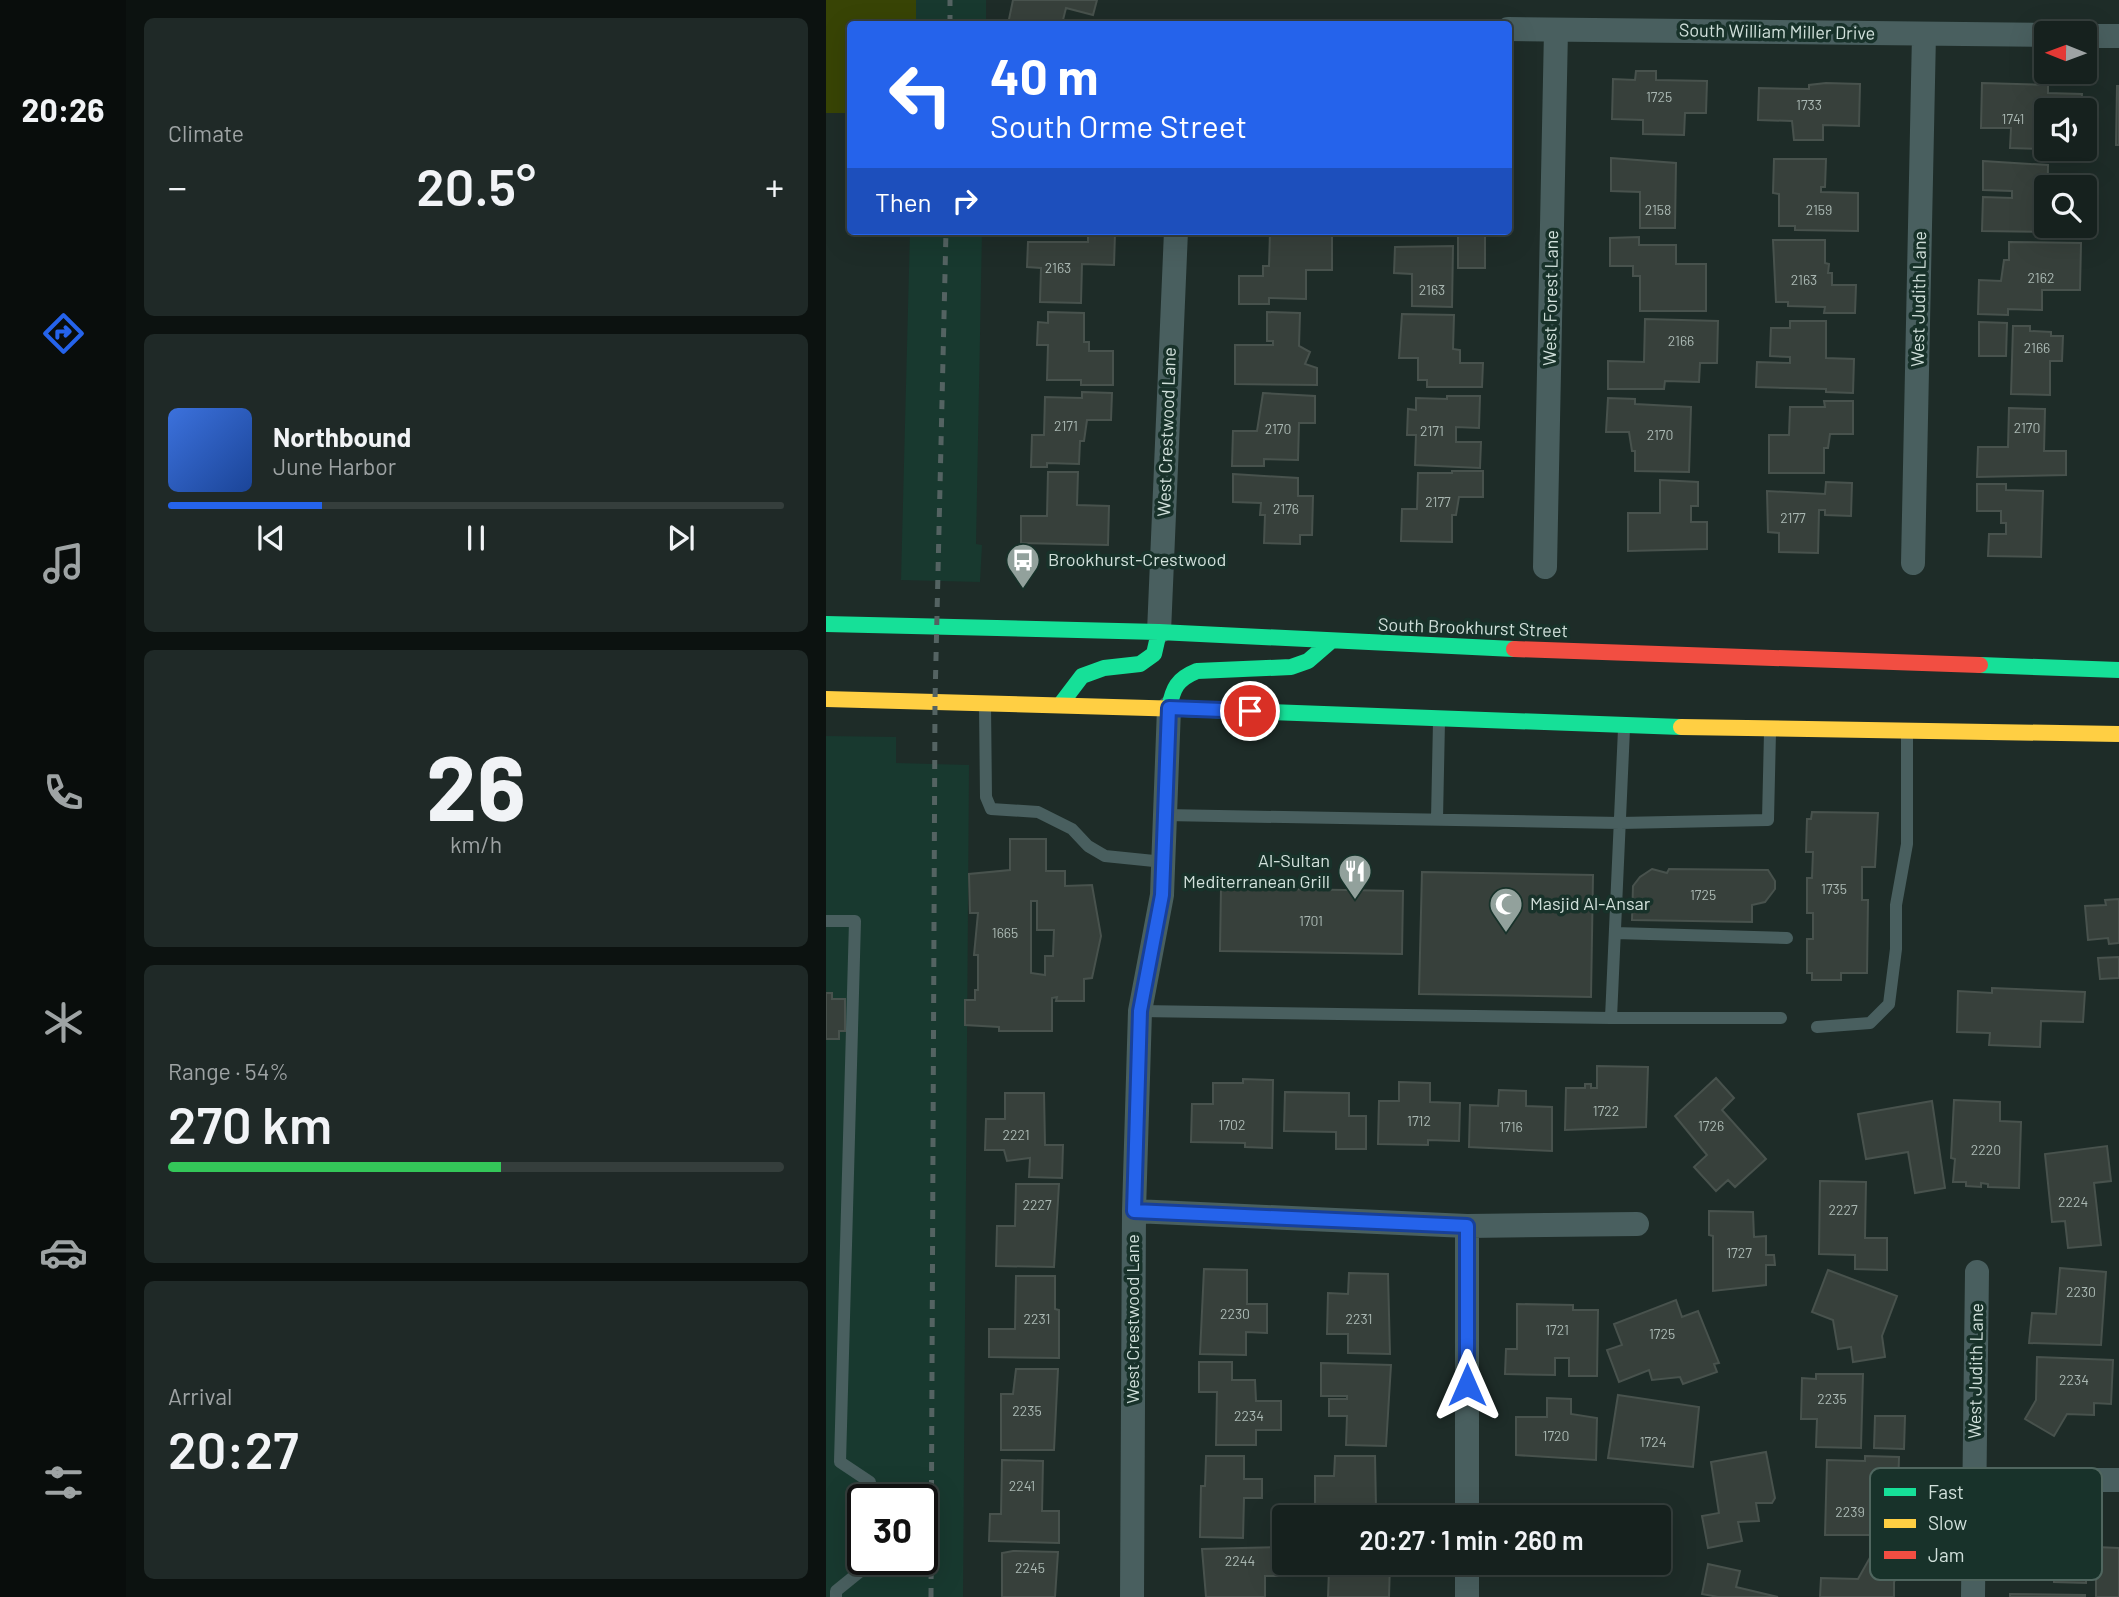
<!DOCTYPE html>
<html lang="en">
<head>
<meta charset="utf-8">
<style>
	:root { --surface:#16211e; --page:#1f2927; --text:#f1f3f6; --muted:#9ea3a4; --line:#353e3c; --accent:#2563eb }
	body { margin:0; font-family:Barlow,sans-serif; background:var(--page); color:var(--text); height:100vh; display:flex; flex-direction:column; font-size:26px; white-space:nowrap }
	* { box-sizing:border-box; margin:0 }
	p { font-size:23px; color:var(--muted) }
	.icon { flex:none; width:38px; height:38px; fill:none; stroke:currentColor; stroke-width:2; stroke-linecap:round; stroke-linejoin:round }
	.map { position:relative; flex:1; overflow:hidden }
	.panel { display:flex; flex-direction:column; gap:18px; padding:18px; background:#0c1210; width:700px }
	.panel>* { flex:none }
	.guide { position:absolute; left:21px; top:21px; width:665px; height:214px; border-radius:7px; box-shadow:0 7px 28px #0002,0 0 0 2px var(--line); background:#2563eb; color:#fff; overflow:hidden }
	.needle { width:46px; rotate:271deg }
	.controls { position:absolute; left:1208px; top:21px; display:grid; gap:14px }
	.controls a { display:grid; place-items:center; width:63px; height:63px; border-radius:7px; background:var(--surface); box-shadow:0 7px 28px #0002,0 0 0 2px var(--line); font-size:35px }
	.speed { position:absolute; left:21px; top:1484px; display:flex; gap:14px; font-size:35px; font-weight:700; text-align:center }
	.speed>* { display:grid; place-content:center; width:91px; height:91px; border-radius:50%; background:var(--surface); box-shadow:0 7px 28px #0002,0 0 0 2px var(--line); line-height:1 }
	.speed .limit { border:4px solid #111; border-radius:10px; background:#fff; color:#111 }
	.pin { position:absolute; display:grid; place-items:center; width:60px; height:60px; color:#fff; margin:-30px; border:4px solid #fff; border-radius:50%; box-shadow:0 2px 7px #0007 }
	.me { position:absolute; width:77px; margin:-38px; rotate:0deg; stroke-linejoin:round; filter:drop-shadow(0 0 5px #0008) }
	.turn { display:flex; align-items:center; gap:24px; height:147px; padding:0 28px; font-size:32px }
	.turn .icon { width:91px; height:91px; stroke-width:2.5 }
	.turn b { display:block; font-size:49px; line-height:60px }
	.then { display:flex; align-items:center; height:66px; padding:0 28px; background:#0003; gap:14px; font-size:26px }
	.big { font-size:52px; font-weight:600; line-height:1.1 }
	.panel .widget { flex:1; display:flex; flex-direction:column; justify-content:center; gap:10px; min-width:0; padding:0 24px; border-radius:10px; background:var(--page) }
	.panel .dial { align-items:center; gap:0 }
	.dial b { font-size:91px; line-height:1 }
	.song { display:flex; align-items:center; gap:21px }
	.cover { width:84px; height:84px; border-radius:10px; background:linear-gradient(135deg,hsl(220 70% 55%),hsl(220 70% 35%)) }
	.played { height:7px; border-radius:4px; background:linear-gradient(90deg,var(--accent) 25%,var(--line) 25%) }
	.keys { display:flex; justify-content:space-around; direction:ltr }
	.heat { display:flex; justify-content:space-between; align-items:center; font-size:38px; direction:ltr }
	.charge { height:10px; border-radius:5px; background:linear-gradient(90deg,#34c759 54%,var(--line) 0) }
	.trip { position:absolute; left:446px; top:1505px; width:399px; height:70px; border-radius:7px; background:var(--surface); box-shadow:0 7px 28px #0002,0 0 0 2px var(--line); font-weight:600; line-height:70px; text-align:center }
	main { display:flex; flex:1; min-height:0 }
	.tabs { display:flex; flex-direction:column; width:126px; justify-content:space-around; align-items:center; background:#090d0c; color:var(--muted) }
	.tabs .icon { width:49px; height:49px }
	.tabs .on { color:var(--accent) }
	.tabs b { font-size:32px; color:var(--text) }
	.map>svg:first-child { display:block }
</style>
</head>
<body>
<main>
<nav class="tabs">
<b>20:26</b>
<svg class="icon on" aria-label="directions" viewBox="0 0 24 24"><path d="M12 3l9 9-9 9-9-9zM9 14v-3h6M13 9l2 2-2 2"/></svg>
<svg class="icon" aria-label="music" viewBox="0 0 24 24"><path d="M9 18V5l10-2v13"/><circle cx="6" cy="18" r="3"/><circle cx="16" cy="16" r="3"/></svg>
<svg class="icon" aria-label="phone" viewBox="0 0 24 24"><path d="M5 4h4l2 5-3 2q2 4 5 5l2-3 5 2v4C11 20 4 13 5 4z"/></svg>
<svg class="icon" aria-label="climate" viewBox="0 0 24 24"><path d="M12 3v18M4 7l16 10M4 17L20 7"/></svg>
<svg class="icon" aria-label="car" viewBox="0 0 24 24"><path d="M5 17H2v-5l4-1 3-4h7l3 4 3 1v5h-3M9 17h6M6 11h13"/><circle cx="7" cy="17" r="2"/><circle cx="17" cy="17" r="2"/></svg>
<svg class="icon" aria-label="filters" viewBox="0 0 24 24"><path d="M4 7h16M4 17h16"/><circle cx="9" cy="7" r="2"/><circle cx="15" cy="17" r="2"/></svg>
</nav>
<section class="panel">
<div class="widget"><p>Climate</p>
<div class="heat"><a>−</a><b class="big">20.5°</b><a>+</a></div>
</div>
<div class="widget">
<div class="song"><i class="cover"></i><div><b>Northbound</b><p>June Harbor</p></div></div>
<div class="played"></div>
<div class="keys"><svg class="icon" aria-label="previous" viewBox="0 0 24 24"><path d="M18 5L8 12l10 7zM5 5v14"/></svg><svg class="icon" aria-label="pause" viewBox="0 0 24 24"><path d="M8 5v14M16 5v14"/></svg><svg class="icon" aria-label="next" viewBox="0 0 24 24"><path d="M6 5l10 7-10 7zM19 5v14"/></svg></div>
</div>
<div class="widget dial"><b>26</b><p>km/h</p></div>
<div class="widget"><p>Range · 54%</p><b class="big">270 km</b><div class="charge"></div></div>
<div class="widget"><p>Arrival</p><b class="big">20:27</b></div>
</section>
<div class="map">
<svg width="1293" height="1597" viewBox="0 0 1293 1597">
	<rect width="100%" height="100%" fill="#1e2c28"/>
	<path fill="#18392f" fill-rule="evenodd" d="M90,0H160V24H90Z
		M84,231H156L150,544L156,545L154,582L75,580Z
		M0,736L70,737V763L143,765L137,1597H0ZM37,1500H96V1559H37Z"/>
	<path fill="#384405" d="M0,0H90V24H24V113H0Z"/>
	<path fill="#37403b" stroke="#48524d" stroke-width="2" fill-rule="evenodd" d="M187,0H271L267,15L240,8L236,24H182Z
		M810,71H830V80L881,81L880,113H859L858,135L817,134V120L786,119L787,79L809,80Z
		M1000,83L1034,84L1033,126L997,125V140H968L966,121L932,120L933,88L983,89V85Z
		M1156,83L1222,85V93L1256,94L1255,110H1220L1221,149L1184,148L1185,128H1155Z
		M1291,86H1293V145H1290Z
		M785,158L850,163L849,228H814V192L785,191Z
		M948,159H1000L999,187H995V192L1032,193V231L969,230V226H953V194L947,193Z
		M1157,161L1222,165L1221,232L1156,231L1157,197L1186,198V191L1157,190Z
		M262,232L289,233L288,265L256,264L255,303L214,302L215,268L201,267L202,242H262Z
		M444,232L506,234V270H480V299L443,298V304H413V276H437V266H443Z
		M632,233H659V268H632Z
		M813,237V245H850V264H880V311H814V276H807V266H784V238Z
		M947,240H999V263L1003,264L1002,273H1006V285H1030L1029,313H998L999,307L962,306V302H950Z
		M1183,242L1255,243L1254,290H1216V310L1182,309V315L1152,314L1153,280L1175,281L1178,260H1183Z
		M627,246L626,307L586,306V274L568,273L569,247Z
		M222,312L258,313V342H263V351H287V385H255V380H221L222,345H211L212,322L222,323Z
		M441,312L474,313L473,346L484,352L479,364L491,368V385L409,384V345H447V341H441Z
		M576,314L628,315L627,349L634,350V363H657L656,387H601V380H592V358H573Z
		M819,319L892,321L891,363H874L873,382L839,381L838,389H782V361L818,362Z
		M964,321H1000V358L1028,359L1027,393L1000,392V389L930,387L931,362L964,363V357L944,356L945,328H964Z
		M1153,322L1181,323L1180,356H1153Z
		M1187,326H1204V331L1225,332V336H1237L1236,361H1224V395L1185,394Z
		M256,392L286,393L285,420H261L258,441H254L253,464L221,463V467H205L206,435H218L219,397L256,398Z
		M437,393L489,396V423H473L472,460L438,459V466H406L407,431H431Z
		M621,396H654L653,428L630,427V442H655L654,468L589,465L590,435H581L582,409L590,410V398L621,399Z
		M782,398L809,399V404L865,407L863,472L809,471V451H806L803,432H780Z
		M998,401H1027V434H1004L1002,448H998V473H943V435H963L964,407H999Z
		M1183,408L1219,409L1218,451H1240V475L1151,477L1152,447H1182Z
		M626,471H657V497H633L630,515H626V542L575,541L576,509H591L592,473H626Z
		M222,472H252L251,505L283,506L282,545L195,543V516H221Z
		M407,474L472,478V496H487L486,535H474V544L438,543L439,515H434L435,503L407,502Z
		M834,480L872,482V506H865V522H881V549L802,551V513H834Z
		M1000,482L1026,483L1025,516L999,515V510H993L992,553L953,552V533L942,532L941,491L999,494Z
		M1151,484H1180V490L1217,491L1215,557L1162,556L1163,534H1180V523H1175V511H1151Z
		M986,812L1052,813L1049,867H1036V900H1042L1041,973H1015V980H986V973H981V939H987V913H981V878H986L987,852H980L981,819H985Z
		M184,839H220V871H239V886L266,885L275,936L266,978L258,979V1001H230L231,997L226,998V1031H173V1027L139,1025V1000H149V990H152V955H148L152,913H144L143,874L184,870ZM205,901H211V930H228L227,956H219V975L205,973Z
		M826,869L841,873L843,869L942,870L949,881V889L939,902L926,905V922L806,920L807,886L814,877Z
		M596,872L767,875L765,997L593,994Z
		M395,888L577,891L576,954L394,951Z
		M1293,899V943L1283,944L1282,938L1262,940L1259,906L1280,905L1279,900Z
		M1293,957V978L1274,979L1272,958Z
		M1166,988L1259,992L1257,1022L1215,1021L1214,1047L1163,1045L1164,1033L1131,1032L1132,991L1166,993Z
		M0,993H6V999H19V1031H13V1039H0Z
		M771,1066L822,1067L820,1127L739,1130L740,1088H759V1084H765V1088H771Z
		M890,1078L908,1098L896,1110L940,1159L909,1187L902,1180L890,1191L868,1167L881,1155L849,1116Z
		M417,1079L447,1080L446,1148L419,1147V1143L365,1142L366,1104H387V1083H417Z
		M573,1082L604,1083V1102L634,1103L633,1141L602,1140V1145L552,1144L553,1101H573Z
		M673,1090L700,1091V1106L726,1107V1151L643,1147L644,1105L672,1106Z
		M459,1092L523,1093V1116H540V1149H510V1132L458,1131Z
		M179,1093H218L219,1145H237L236,1178L203,1177L204,1158L181,1161L178,1150H159L160,1119H179Z
		M1128,1100L1174,1102V1121L1195,1122L1193,1188L1162,1187V1184L1155,1183V1187L1140,1186V1182H1127L1129,1159L1125,1158Z
		M1106,1101L1119,1188L1089,1193L1082,1152L1040,1159L1032,1114Z
		M1281,1146L1285,1181L1268,1183L1275,1245L1242,1248L1239,1221L1226,1222L1219,1154Z
		M994,1181L1040,1182L1039,1238H1061V1270L1029,1269V1255L993,1254Z
		M190,1184H233L228,1267L170,1266L171,1226H189Z
		M883,1211L927,1212L928,1237L940,1236V1255H948L949,1265H940V1285L887,1291V1236L883,1235Z
		M1234,1268L1280,1272L1275,1345L1203,1343L1206,1313L1230,1314Z
		M378,1269L421,1270V1304H441V1333L420,1332V1355L374,1354Z
		M1002,1270L1071,1296L1056,1336L1059,1357L1027,1362L1025,1347L1012,1349L1007,1320L986,1312Z
		M523,1273L562,1274L564,1354L522,1353V1334H501L502,1293L522,1294Z
		M190,1276H229V1309L233,1310V1358L163,1357V1329H189Z
		M850,1300L856,1317L872,1311L893,1363L888,1364L891,1372L857,1384L854,1377L826,1380L823,1370L793,1382L781,1350L796,1345L788,1324Z
		M691,1304L747,1305V1310H772L771,1376H743V1358H729V1375L679,1374L680,1349H691Z
		M1211,1357L1287,1360L1285,1404L1268,1403V1415L1241,1414L1228,1436L1199,1419L1210,1400Z
		M373,1362H406V1380H429L430,1401H455V1430H430V1445H390L391,1392H373Z
		M495,1363L565,1365L560,1446L520,1445L521,1416H503V1399H521V1396H495Z
		M190,1369H232L228,1450H175V1394H187Z
		M990,1374H1037L1035,1448L990,1447L991,1419H975L976,1378L990,1379Z
		M792,1395L873,1407L867,1467L782,1458Z
		M721,1398L745,1399V1414L771,1418L770,1460L690,1455V1417H721Z
		M1049,1416H1079L1078,1449L1048,1448Z
		M940,1452L949,1498L946,1503H930L933,1521L912,1522L916,1541L882,1548L876,1516L893,1513L885,1462Z
		M380,1456H418V1479H436V1498H418L417,1538L374,1537L375,1486H379Z
		M509,1456H549L550,1509L567,1510V1517H508V1504H489V1476H508Z
		M1039,1456L1073,1457L1072,1489H1048L1047,1535H999L1001,1460L1039,1461Z
		M176,1460L217,1461L216,1511H233V1543L163,1541L164,1514H175Z
		M1051,1545L1080,1561L1068,1582V1597H994L995,1578L1032,1579Z
		M452,1547V1576H439V1597H380L376,1549Z
		M1270,1547L1293,1548V1597H1270Z
		M187,1551L232,1552L229,1597H176V1553Z
		M1228,1552H1261L1260,1583L1228,1582Z
		M521,1563H564L563,1597H502L503,1569H521Z
		M882,1564L914,1571L910,1587L952,1597H892L876,1594Z
		M1184,1594L1259,1595V1597H1184Z"/>
	<g fill="none" stroke-linecap="round" stroke-linejoin="round">
		<path stroke="#495f5f" stroke-width="12" d="M159,705L160,797L165,809L212,812L246,829L262,846L279,856L338,862
			M798,729L785,1018H955
			M339,815L794,823L942,820L944,732
			M611,819L613,721
			M0,921H29L14,1462L44,1482V1500
			M789,933L961,938
			M314,1011L785,1018
			M991,1027L1044,1023L1063,1004L1070,949V905L1081,844V734
			M10,1597V1591L42,1565L43,1559"/>
		<path stroke="#495f5f" stroke-width="24" d="M682,29L1220,35
			M1258,36H1293
			M1087,563L1098,34
			M719,567L730,30
			M333,632L350,231
			M308,1211L641,1226L811,1224
			M1149,1480H1293
			M641,1517V1226
			M306,1597L308,1211L314,1011L336,895L343,708
			M641,1597V1563
			M1147,1597L1151,1272"/>
		<path stroke="#16e098" stroke-width="16" d="M0,624L333,632L688,649
			M1154,665L1293,670
			M234,705L256,676L278,668L314,664L328,654L333,632
			M343,708C347,688 351,679 371,671L465,667L482,661L504,642
			M358,709L855,727"/>
		<path stroke="#ffcf43" stroke-width="16" d="M0,699L358,709
			M855,727L1293,734"/>
		<path stroke="#f24e42" stroke-width="16" d="M688,649L1154,665"/>
		<path stroke="#546362" stroke-width="5" stroke-dasharray="9 9" stroke-linecap="butt" d="M124,24V0
			M105,1597L109,700L120,231"/>
	</g>
	<g fill="none" stroke-linecap="round" stroke-linejoin="round">
		<defs>
			<path id="route" d="M424,711L343,708L336,895L314,1011L308,1211L641,1226V1385"/>
		</defs>
		<use href="#route" stroke="#184099" stroke-width="18"/>
		<use href="#route" stroke="#2563eb" stroke-width="12"/>
	</g>
	<defs>
		<symbol id="bus-pin" viewBox="-11 -11 22 30"><path d="M0 17L-7.5 6A9.5 9.5 0 1 1 7.5 6Z" fill="#92a19c" stroke="#18322a"/><path d="M-5-6H5V4H4V6H2V4H-2V6H-4V4H-5ZM-3.5-4V0h7V-4ZM-3.5 1.2v1.5H-2V1.2ZM2 1.2v1.5H3.5V1.2Z" fill="#fff"/></symbol>
		<symbol id="restaurant-pin" viewBox="-11 -11 22 30"><path d="M0 17L-7.5 6A9.5 9.5 0 1 1 7.5 6Z" fill="#92a19c" stroke="#18322a"/><path d="M-5-6h1v4h1v-4h1v4h1v-4h1v5L-1.5 .5V6h-2V.5L-5-1ZM5-6V6H3V1.5H1.5Q1.5-4 5-6Z" fill="#fff"/></symbol>
		<symbol id="mosque-pin" viewBox="-11 -11 22 30"><path d="M0 17L-7.5 6A9.5 9.5 0 1 1 7.5 6Z" fill="#92a19c" stroke="#18322a"/><path d="M3.5-4.9A6 6 0 1 0 3.5 4.9A5 5 0 1 1 3.5-4.9Z" fill="#fff"/></symbol>
	</defs>
	<g fill-rule="evenodd">
		<use href="#bus-pin" x="178" y="541" width="38" height="52"/>
		<use href="#restaurant-pin" x="510" y="852" width="38" height="52"/>
		<use href="#mosque-pin" x="661" y="885" width="38" height="52"/>
	</g>
	<g text-anchor="middle" stroke-width="7" stroke-linejoin="round" paint-order="stroke">
		<g font-size="14" fill="#aab8b3">
			<text x="833" y="102">1725</text>
			<text x="983" y="110">1733</text>
			<text x="1187" y="124">1741</text>
			<text x="832" y="215">2158</text>
			<text x="993" y="215">2159</text>
			<text x="232" y="273">2163</text>
			<text x="1215" y="283">2162</text>
			<text x="978" y="285">2163</text>
			<text x="606" y="295">2163</text>
			<text x="855" y="346">2166</text>
			<text x="1211" y="353">2166</text>
			<text x="240" y="431">2171</text>
			<text x="1201" y="433">2170</text>
			<text x="452" y="434">2170</text>
			<text x="606" y="436">2171</text>
			<text x="834" y="440">2170</text>
			<text x="612" y="507">2177</text>
			<text x="460" y="514">2176</text>
			<text x="967" y="523">2177</text>
			<text x="1008" y="894">1735</text>
			<text x="877" y="900">1725</text>
			<text x="485" y="926">1701</text>
			<text x="179" y="938">1665</text>
			<text x="780" y="1116">1722</text>
			<text x="593" y="1126">1712</text>
			<text x="406" y="1130">1702</text>
			<text x="885" y="1131">1726</text>
			<text x="685" y="1132">1716</text>
			<text x="190" y="1140">2221</text>
			<text x="1160" y="1155">2220</text>
			<text x="1247" y="1207">2224</text>
			<text x="211" y="1210">2227</text>
			<text x="1017" y="1215">2227</text>
			<text x="913" y="1258">1727</text>
			<text x="1255" y="1297">2230</text>
			<text x="409" y="1319">2230</text>
			<text x="211" y="1324">2231</text>
			<text x="533" y="1324">2231</text>
			<text x="731" y="1335">1721</text>
			<text x="836" y="1339">1725</text>
			<text x="1248" y="1385">2234</text>
			<text x="1006" y="1404">2235</text>
			<text x="201" y="1416">2235</text>
			<text x="423" y="1421">2234</text>
			<text x="730" y="1441">1720</text>
			<text x="827" y="1447">1724</text>
			<text x="196" y="1491">2241</text>
			<text x="1024" y="1517">2239</text>
			<text x="414" y="1566">2244</text>
			<text x="204" y="1573">2245</text>
		</g>
		<g font-size="18" fill="#d1e0db" stroke="#18322a">
			<text transform="translate(951 32) rotate(1)" y="6">South William Miller Drive</text>
			<text transform="translate(725 298) rotate(-89)" y="6">West Forest Lane</text>
			<text transform="translate(1093 299) rotate(-89)" y="6">West Judith Lane</text>
			<text transform="translate(341 432) rotate(-88)" y="6">West Crestwood Lane</text>
			<text transform="translate(647 628) rotate(2)" y="6">South Brookhurst Street</text>
			<text transform="translate(307 1319) rotate(-90)" y="6">West Crestwood Lane</text>
			<text transform="translate(1150 1371) rotate(-89)" y="6">West Judith Lane</text>
		</g>
		<g font-size="18" fill="#d1e0db" stroke="#18322a" text-anchor="start">
			<text x="222" y="566">Brookhurst-Crestwood</text>
			<text x="504" y="867" text-anchor="end">Al-Sultan<tspan x="504" dy="21">Mediterranean Grill</tspan></text>
			<text x="704" y="910">Masjid Al-Ansar</text>
		</g>
	</g>
	<rect x="1044" y="1468" width="232" height="112" rx="10" fill="#18322a" stroke="#50665f" stroke-width="2"/>
	<rect x="1058" y="1488" width="32" height="8" fill="#16e098"/>
	<rect x="1058" y="1519" width="32" height="9" fill="#ffcf43"/>
	<rect x="1058" y="1551" width="32" height="8" fill="#f24e42"/>
	<g font-size="19" fill="#d1e0db">
		<text x="1102" y="1499">Fast</text>
		<text x="1102" y="1530">Slow</text>
		<text x="1102" y="1562">Jam</text>
	</g>
</svg>
<div class="controls">
<a><svg class="needle" viewBox="-14 -14 28 28"><path d="M0-13l5 13h-10z" fill="#e53935"/><path d="M0 13l5-13h-10z" fill="#9ea3a4"/></svg></a>
<a><svg class="icon" aria-label="sound" viewBox="0 0 24 24"><path d="M4 9h4l5-4v14l-5-4H4zM17 9q2 3 0 6"/></svg></a>
<a><svg class="icon" aria-label="search" viewBox="0 0 24 24"><circle cx="10" cy="10" r="6"/><path d="M15 15l6 6"/></svg></a>
</div>
<div class="speed"><div class="limit">30</div></div>
<div class="pin" style="left:424px;top:711px;background:#d93025"><svg class="icon" aria-label="arrive" viewBox="0 0 24 24"><path d="M6 21V4h12l-3 4 3 4H6"/></svg></div>
<svg class="me" style="left:641px;top:1385px" viewBox="-20 -20 40 40"><path d="M0-17L14 15 0 8-14 15z" fill="#2563eb" stroke="#fff" stroke-width="4"/></svg>
<div class="trip">20:27 · 1 min · 260 m</div>
<div class="guide">
<div class="turn"><svg class="icon" aria-label="left" viewBox="0 0 24 24"><path d="M17 20v-9H6M10 6l-5 5 5 5"/></svg><div><b>40 m</b>South Orme Street</div></div>
<div class="then">Then<svg class="icon" aria-label="right" viewBox="0 0 24 24"><path d="M7 20v-9h11M14 6l5 5-5 5"/></svg></div>
</div>
</div>
</main>
</body>
</html>
